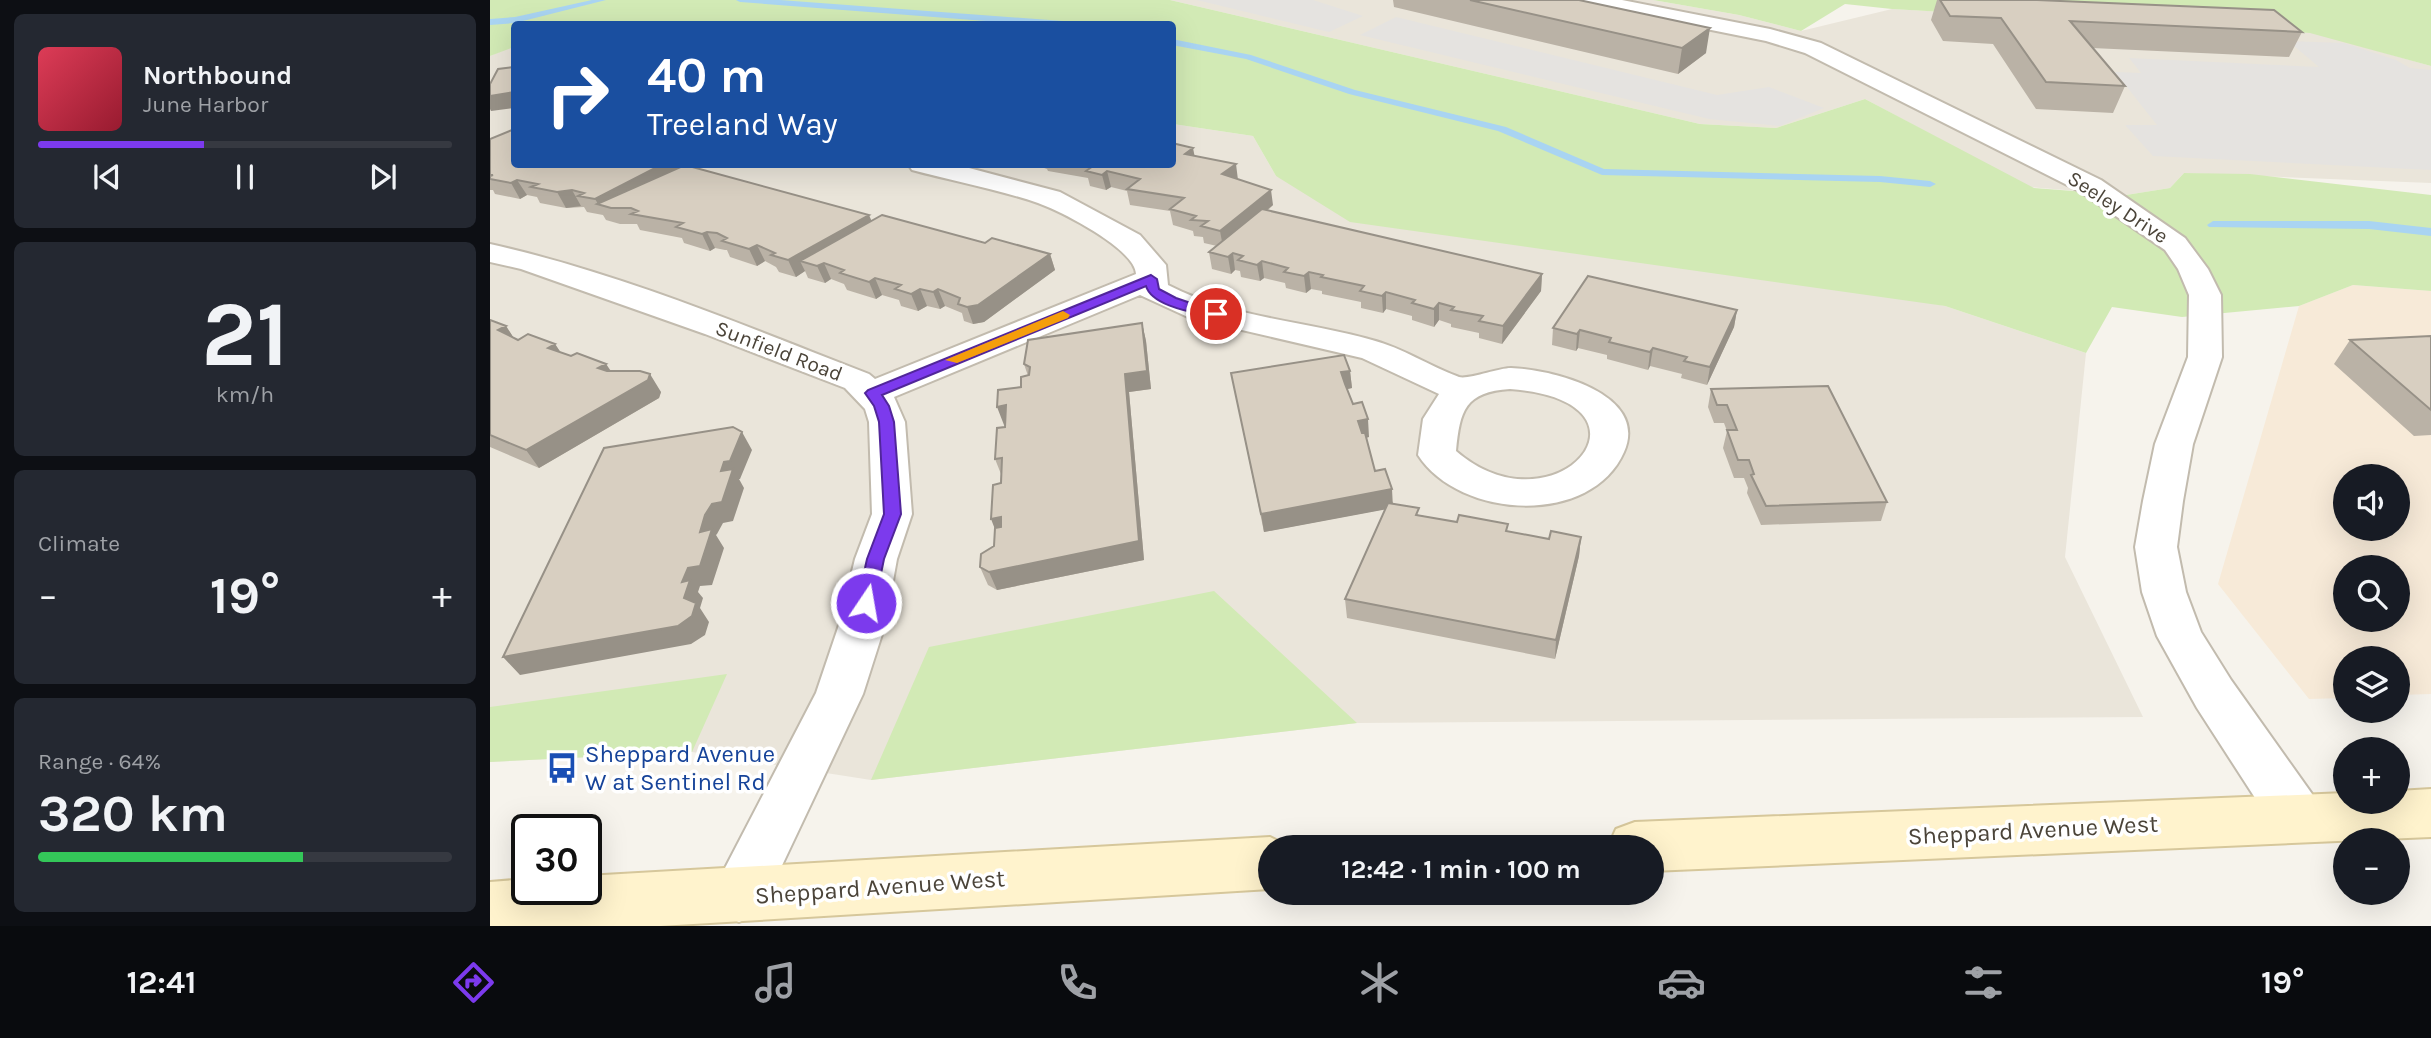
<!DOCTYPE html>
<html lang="en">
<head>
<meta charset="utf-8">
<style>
	:root { --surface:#171b24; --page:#242831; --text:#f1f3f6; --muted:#9ea1a6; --line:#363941; --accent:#7c3aed }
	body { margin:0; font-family:Karla,sans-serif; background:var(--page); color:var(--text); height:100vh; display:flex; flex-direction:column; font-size:26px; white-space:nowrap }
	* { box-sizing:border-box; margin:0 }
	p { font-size:23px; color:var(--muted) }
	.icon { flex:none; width:38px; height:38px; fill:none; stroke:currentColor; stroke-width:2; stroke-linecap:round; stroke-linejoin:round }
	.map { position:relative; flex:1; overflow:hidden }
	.details { display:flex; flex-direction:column; gap:14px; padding:14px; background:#0d0f14; width:490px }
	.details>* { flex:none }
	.hud { position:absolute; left:21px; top:21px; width:665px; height:147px; border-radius:7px; box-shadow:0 7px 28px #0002; background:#1a4fa0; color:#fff; overflow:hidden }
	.buttons { position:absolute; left:1843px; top:464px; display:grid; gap:14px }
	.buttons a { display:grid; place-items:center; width:77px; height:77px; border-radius:50%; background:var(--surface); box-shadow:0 7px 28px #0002; font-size:35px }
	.speed { position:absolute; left:21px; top:814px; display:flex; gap:14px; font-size:35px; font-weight:700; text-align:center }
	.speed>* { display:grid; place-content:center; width:91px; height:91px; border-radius:50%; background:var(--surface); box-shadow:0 7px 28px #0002; line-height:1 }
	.speed .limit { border:4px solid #111; border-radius:10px; background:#fff; color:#111 }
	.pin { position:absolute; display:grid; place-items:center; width:60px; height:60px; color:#fff; margin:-30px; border:4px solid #fff; border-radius:50%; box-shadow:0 2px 7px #0007 }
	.me { position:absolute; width:77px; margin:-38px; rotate:12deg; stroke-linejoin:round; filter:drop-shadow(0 0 5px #0008) }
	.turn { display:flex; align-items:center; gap:24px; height:147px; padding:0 21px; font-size:32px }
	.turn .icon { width:91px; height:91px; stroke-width:2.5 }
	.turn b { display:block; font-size:49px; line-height:60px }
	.big { font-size:52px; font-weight:700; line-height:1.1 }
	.details .card { flex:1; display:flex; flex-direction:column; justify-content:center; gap:10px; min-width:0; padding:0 24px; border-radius:10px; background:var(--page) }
	.details .dial { align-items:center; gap:0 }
	.dial b { font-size:91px; line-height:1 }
	.song { display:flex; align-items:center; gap:21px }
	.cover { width:84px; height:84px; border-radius:10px; background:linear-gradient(135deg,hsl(350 70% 55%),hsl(350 70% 35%)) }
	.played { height:7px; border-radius:4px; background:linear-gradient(90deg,var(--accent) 40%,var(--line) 40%) }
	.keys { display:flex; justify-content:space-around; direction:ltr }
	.heat { display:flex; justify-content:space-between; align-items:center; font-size:38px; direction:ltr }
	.charge { height:10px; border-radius:5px; background:linear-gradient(90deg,#34c759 64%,var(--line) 0) }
	.trip { position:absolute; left:768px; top:835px; width:406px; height:70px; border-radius:35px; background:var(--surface); box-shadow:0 7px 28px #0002; font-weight:700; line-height:70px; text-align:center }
	.tab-bar { display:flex; height:112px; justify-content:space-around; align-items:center; background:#090b0e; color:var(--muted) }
	.tab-bar .icon { width:49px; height:49px }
	.tab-bar .active { color:var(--accent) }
	.tab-bar b { font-size:32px; color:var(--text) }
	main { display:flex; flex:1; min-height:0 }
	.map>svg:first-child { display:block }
</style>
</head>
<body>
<main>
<section class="details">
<div class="card">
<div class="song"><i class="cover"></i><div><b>Northbound</b><p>June Harbor</p></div></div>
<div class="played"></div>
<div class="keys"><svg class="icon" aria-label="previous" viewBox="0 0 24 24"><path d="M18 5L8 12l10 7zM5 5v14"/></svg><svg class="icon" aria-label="pause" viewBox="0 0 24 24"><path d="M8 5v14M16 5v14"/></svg><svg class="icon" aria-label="next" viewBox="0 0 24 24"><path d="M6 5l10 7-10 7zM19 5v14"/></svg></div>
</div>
<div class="card dial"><b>21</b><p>km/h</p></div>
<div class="card"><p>Climate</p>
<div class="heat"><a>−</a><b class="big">19°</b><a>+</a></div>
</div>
<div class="card"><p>Range · 64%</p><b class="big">320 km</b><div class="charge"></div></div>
</section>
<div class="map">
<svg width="1941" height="926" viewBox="0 0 1941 926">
	<rect width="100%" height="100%" fill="#f6f3ec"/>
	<path fill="#eae5da" d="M680,0H1163L1249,15L1311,31L1402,9L1824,33L1941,66V183L1694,173L1680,188L1636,195L1539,187L1375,99L1286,128L1210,124Z
		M24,45V164H682L683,124L763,136L786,176L1455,306L1596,353L1575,557L1653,717L867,723L381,780L202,752L0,762V56Z"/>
	<path fill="#f7ead8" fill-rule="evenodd" d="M1863,285L1941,291V694L1908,695V658H1855V698L1819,699L1728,584L1809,306ZM1855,476H1908V528H1855ZM1855,567H1908V620H1855Z"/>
	<path fill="#d2eab5" d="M0,0H680L1210,124L1286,128L1375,99L1544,188L1636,195L1680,188L1694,173L1760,174L1941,195V291L1863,285L1809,306L1692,317L1622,307L1596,353L1455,306L860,222L786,176L763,136L683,124L682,24H24V47L0,56Z
		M1163,0H1941V66L1820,33L1402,9L1355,4L1311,31L1249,15Z
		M724,591L867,723L381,780L439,647Z
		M237,674L202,752L0,762V707Z"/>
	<path fill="#e5e3e0" d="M707,0H823L873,16L839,32Z
		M906,17L1227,95L1279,87L1334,108L1290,126L1219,119L870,35Z
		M1798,41L1854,43L1906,60L1920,68L1941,70V170L1663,156L1635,125H1667L1625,72L1651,73L1639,58L1829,67Z"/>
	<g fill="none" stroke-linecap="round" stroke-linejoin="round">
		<path fill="#a9d4f2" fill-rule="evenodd" d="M102,0H116L25,23L0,25V19L25,17Z
			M246,0H290L573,21L577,24H533L250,2Z
			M682,39L761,55L865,90L1016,127L1114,169L1390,176L1440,181L1446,184L1440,187L1390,182L1112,175L1008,131L859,94L756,59L682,45Z
			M1723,221H1879L1941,228V236L1879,229L1719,227L1717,225Z"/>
		<defs>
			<path id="minor" d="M1092,0H1132L1280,29L1331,43L1611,180L1695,238L1718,269L1731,295L1732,357L1703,444L1693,501L1687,547L1696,592L1711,632L1741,680L1827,801L1835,818L1827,835L1808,842L1789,835L1707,708L1667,636L1652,592L1645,547L1653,501L1665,444L1698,357L1699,295L1688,269L1675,250L1591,192L1315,53L1276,41L1102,6Z
				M418,164H464L570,192L650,235L676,265L678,285C742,318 814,321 882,340C913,348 939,366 969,377C978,380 1008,368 1021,368C1060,369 1160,393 1134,452C1101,527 969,519 928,455L933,419L949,394L872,358L700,318L650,295L404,397L415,422L422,514L407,559L395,625L373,694L269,914L249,922L229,914L221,895L326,693L349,625L365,559L382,514L379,422L375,409L355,388L215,334L31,269L0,262V244C130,273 255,326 379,374L385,379L646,274C645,249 571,211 548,203C507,189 463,181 422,170ZM1020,389C1181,401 1066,537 966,451C970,410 975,392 1020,389Z"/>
			<path id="secondary" d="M1941,789V837L1162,871V847H1118L1126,829L1145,822L1855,793V802H1908V791Z
				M780,837L800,847H780V889L170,926H0V882L37,879V889H96V876Z"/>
		</defs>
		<use href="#minor" stroke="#c2bbae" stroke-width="4"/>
		<use href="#secondary" stroke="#d6c79b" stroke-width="4"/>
		<use href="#minor" fill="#fff" fill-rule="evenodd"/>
		<use href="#secondary" fill="#fff3cd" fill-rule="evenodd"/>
	</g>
	<path fill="#bab2a6" d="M903,0H1089L1216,53L1188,74L904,7Z
		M1447,0H1547L1812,32L1799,57L1602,48L1635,86L1623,113L1546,109L1503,44L1453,41L1441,20Z
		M0,139L189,167L382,221L495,243L560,254L565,270L494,322L483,324L474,321L472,313L455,306L450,309L437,306L428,311L411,306L409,300L392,295L386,299L357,290L354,284L341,279L335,283L318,278L315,271L306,277L289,272L286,267L275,261L267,266L240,257L237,250H235L225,248L220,251L194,243L192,238L150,230L147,224H130L116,220L113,215L97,212L94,207L76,208L50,203L47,197L37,195L30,199L5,194L3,190H0Z
		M705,156L748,179L783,205L778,210L1052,274L1051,291L1012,344L989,338V333L961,327V324L949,320L944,327L922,320V316L896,309L893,313L871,308V302L832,294V291L821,289L816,293L796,288L795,283L774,278L770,281L751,277L750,271L745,270L741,274L722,269L719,252L727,246L714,243L713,237L704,236L703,231L683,225L680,211L640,205L637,191L621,187L616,190L600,186L598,178L558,171L557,169L543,164H682Z
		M1247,310L1244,327L1217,385L1191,378L1192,374L1160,366L1158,370L1117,359V355L1088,348L1086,351L1062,345L1063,328Z
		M0,320L16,326L23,337L28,340L65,344L71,353L81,356L116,364L121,371L171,392L169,398L49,468L0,447Z
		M652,323L656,341L661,389L639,392L654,560L507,590L498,585L490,567L504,546L511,474L505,459L515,427L516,424L514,425L538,376L534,364Z
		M1941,335V435L1924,436L1844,364L1860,340L1940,336Z
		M860,371L862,388L857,389L863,404L879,437L876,438L885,471L903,503L929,515L1018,532L1059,539L1091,537L1089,556L1065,659L857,618L855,599L895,509L774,532L741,373Z
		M1221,389L1397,502L1391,521L1271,525L1257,493L1258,488L1254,478H1244L1233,448L1237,431L1234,423H1224L1218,407Z"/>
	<path fill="#979187" d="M1220,28L1216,53L1188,74L1192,48Z
		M24,92V108L1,111L0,109V96Z
		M703,148L706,163L695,154Z
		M173,164H188L193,174L108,204L105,199Z
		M746,164L748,180L732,174Z
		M617,171L621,187L616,190L612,175Z
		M27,180L37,195L30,199L21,183Z
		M82,190L91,206L76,208L67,192Z
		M781,190L783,205L733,247L730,231Z
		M379,215L386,231L310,261L315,271L306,277L298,260Z
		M217,232L225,248L220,251L212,234Z
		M267,245L275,261L267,266L259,249Z
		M743,253L745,270L741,274L738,257Z
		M560,254L565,270L494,322L483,324L477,307Z
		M772,261L774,278L770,281L767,265Z
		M334,263L341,279L335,283L327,266Z
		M819,272L821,289L816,293L814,276Z
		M1052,274L1051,291L1012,344L1013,326Z
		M385,278L392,295L386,299L379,282Z
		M430,289L437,306L428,311L421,294Z
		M448,289L455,306L450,309L443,292Z
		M896,292V309L893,313L892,296Z
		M949,303V320L944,327V309Z
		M1247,310L1244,327L1217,385L1220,367Z
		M652,323L656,341L661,389L639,392L654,560L507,590L499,572L635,374Z
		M16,326L27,343L8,330Z
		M1090,330L1088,348L1086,351L1087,334Z
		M65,344L77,362L58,348Z
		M1163,348L1160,366L1158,370L1160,352Z
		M116,364L127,381L108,368Z
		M860,371L862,388L853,390L851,372Z
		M160,374L171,392L169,398L49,468L36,450Z
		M516,405L522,423L514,425L507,407Z
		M878,419L879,437L869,439L868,421Z
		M252,432L262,450L250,479H249L254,488L243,521L233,523L227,534L226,535L234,548L222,585L210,586L208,592L213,598L210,608L219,622L215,635L201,644L30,675L13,657L194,598L192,582L234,462Z
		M902,489L903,508L774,532L771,514Z
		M511,517L518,535L508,537L501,519Z
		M1091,537L1089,556L1065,659L1066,640Z"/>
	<path fill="#d8cfc1" stroke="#979187" stroke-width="2" d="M980,0H1089L1220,28L1192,48Z
		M1450,0H1547L1784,10L1812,32L1580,21L1635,86L1556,82L1511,18L1460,16Z
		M24,67V92L0,96V84L8,69Z
		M22,130H24V164H173L105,199L88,196L94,193L82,190L67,192L41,187L48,184L27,180L21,183L0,179V176L3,175H0V139Z
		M682,143L703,148L695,154L746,164L732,174L781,190L730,231L711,226L718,221L701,220L706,216L680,209L694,198L637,189L650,179L617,171L612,175L596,171L606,164H682Z
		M195,165L379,215L298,260L281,255L285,253L267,245L259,249L232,241L237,238L227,233L217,232L212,234L186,227L193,223L141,214L148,211L141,208H121L107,204Z
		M772,209L1052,274L1013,326L989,321L993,316L961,310L964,307L949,303L944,309L922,303L925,300L896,292L892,296L870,291L874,286L831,277L833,275L819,272L814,276L794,272L798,268L772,261L767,265L748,260L753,256L743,253L738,257L719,252Z
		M392,215L495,243L502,238L560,254L488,305L477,307L468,304L470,298L448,289L443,292L430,289L421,294L405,289L411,285L385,278L379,282L350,273L354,270L334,263L327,266L310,261Z
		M1098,276L1247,310L1220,367L1194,361L1197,357L1163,348L1160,352L1119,342L1121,338L1090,330L1087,334L1063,328Z
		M0,320L16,326L8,330L28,340L38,334L65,344L58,348L81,356L87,353L116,364L108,368L117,371H150L160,374L158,380L36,450L0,435Z
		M652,323L657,371L635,374L649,541L499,572L490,567L491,554L504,546L505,528L511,527V517L501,519L503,485L511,483L512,458L505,459L507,428L515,427L516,405L507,407L508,390L531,387V377L539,375L540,367L534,364L538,340Z
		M1941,336V410L1860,340Z
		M854,355L860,371L851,372L855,384L863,404L872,402L878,419L868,421L872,433H875L885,471L895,469L902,489L771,514L741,373Z
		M1338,386L1397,502L1276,506L1261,475L1264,474L1259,460H1248L1237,430H1247L1237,405H1227L1221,389Z
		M243,427L252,432L240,461L234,462L231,471L243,469L232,502L222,504L215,515L210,532L222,529L210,566L198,568L192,582L200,580L194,598L206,603L202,616L188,626L13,657L114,448Z
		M898,503L929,508L926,515L967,522L969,515L1018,524L1016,531L1059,539L1061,531L1091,537L1066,640L855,599Z"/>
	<path fill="#7c3aed" stroke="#51269a" stroke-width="2" d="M661,275L667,279L669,289L686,298L733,314L726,318C707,313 662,307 656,286L392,395L399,406L404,422L411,514L394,559L385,603L383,608H370L367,603L377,559L394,514L389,422L384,406L375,393L378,390Z"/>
	<path fill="#f59e0b" d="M573,311L580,315L578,318L467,363L455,360Z"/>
	<defs>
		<symbol id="bus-bare" viewBox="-9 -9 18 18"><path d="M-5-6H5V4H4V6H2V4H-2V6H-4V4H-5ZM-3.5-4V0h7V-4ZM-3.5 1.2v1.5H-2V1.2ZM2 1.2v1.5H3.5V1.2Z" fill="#1a4fb4" stroke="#fff" stroke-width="2.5" paint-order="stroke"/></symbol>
	</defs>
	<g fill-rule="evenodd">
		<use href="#bus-bare" x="50" y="746" width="44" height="44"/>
	</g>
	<g text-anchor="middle" stroke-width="7" stroke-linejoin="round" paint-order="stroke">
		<g font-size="21" fill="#4b4439" stroke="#fff">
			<text transform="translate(1628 207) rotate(33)" y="7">Seeley Drive</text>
			<text transform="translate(289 351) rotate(21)" y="7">Sunfield Road</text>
		</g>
		<g font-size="24" fill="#164399" stroke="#fff" text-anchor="start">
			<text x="95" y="762">Sheppard Avenue<tspan x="95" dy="28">W at Sentinel Rd</tspan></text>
		</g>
		<g font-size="24" fill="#4b4439" stroke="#fff">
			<text transform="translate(1543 830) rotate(-3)" y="8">Sheppard Avenue West</text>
			<text transform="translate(390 887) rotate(-4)" y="8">Sheppard Avenue West</text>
		</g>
	</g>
</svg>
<div class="buttons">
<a><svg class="icon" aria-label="sound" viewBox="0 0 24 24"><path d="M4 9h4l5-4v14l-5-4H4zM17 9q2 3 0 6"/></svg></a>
<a><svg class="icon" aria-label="search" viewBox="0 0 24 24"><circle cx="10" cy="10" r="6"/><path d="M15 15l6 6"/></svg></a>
<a><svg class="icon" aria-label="layers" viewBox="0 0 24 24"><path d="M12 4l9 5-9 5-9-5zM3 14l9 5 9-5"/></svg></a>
<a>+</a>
<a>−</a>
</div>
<div class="speed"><div class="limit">30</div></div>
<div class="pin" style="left:726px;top:314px;background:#d93025"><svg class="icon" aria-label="arrive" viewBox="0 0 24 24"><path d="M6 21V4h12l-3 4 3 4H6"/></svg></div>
<svg class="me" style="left:376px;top:603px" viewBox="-20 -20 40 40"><circle r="17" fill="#7c3aed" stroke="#fff" stroke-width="3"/><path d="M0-11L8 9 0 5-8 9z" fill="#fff"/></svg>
<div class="trip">12:42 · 1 min · 100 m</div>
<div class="hud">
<div class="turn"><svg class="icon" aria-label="right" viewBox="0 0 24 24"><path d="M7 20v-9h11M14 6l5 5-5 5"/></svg><div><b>40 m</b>Treeland Way</div></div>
</div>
</div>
</main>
<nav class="tab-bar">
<b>12:41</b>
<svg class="icon active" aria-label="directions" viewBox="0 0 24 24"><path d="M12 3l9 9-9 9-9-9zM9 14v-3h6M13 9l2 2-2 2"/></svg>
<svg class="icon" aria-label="music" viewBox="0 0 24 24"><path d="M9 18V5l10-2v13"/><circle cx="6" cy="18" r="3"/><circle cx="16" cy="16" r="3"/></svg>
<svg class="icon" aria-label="phone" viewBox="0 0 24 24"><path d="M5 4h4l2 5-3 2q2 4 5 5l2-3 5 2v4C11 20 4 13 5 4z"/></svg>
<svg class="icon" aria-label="climate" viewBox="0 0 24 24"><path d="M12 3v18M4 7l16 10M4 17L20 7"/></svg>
<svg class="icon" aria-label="car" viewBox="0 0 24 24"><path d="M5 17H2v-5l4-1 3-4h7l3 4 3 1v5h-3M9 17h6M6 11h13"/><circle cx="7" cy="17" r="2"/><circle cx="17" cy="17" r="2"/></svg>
<svg class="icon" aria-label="filters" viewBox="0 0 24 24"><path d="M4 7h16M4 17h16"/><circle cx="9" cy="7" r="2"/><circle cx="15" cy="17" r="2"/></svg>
<b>19°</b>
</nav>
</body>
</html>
